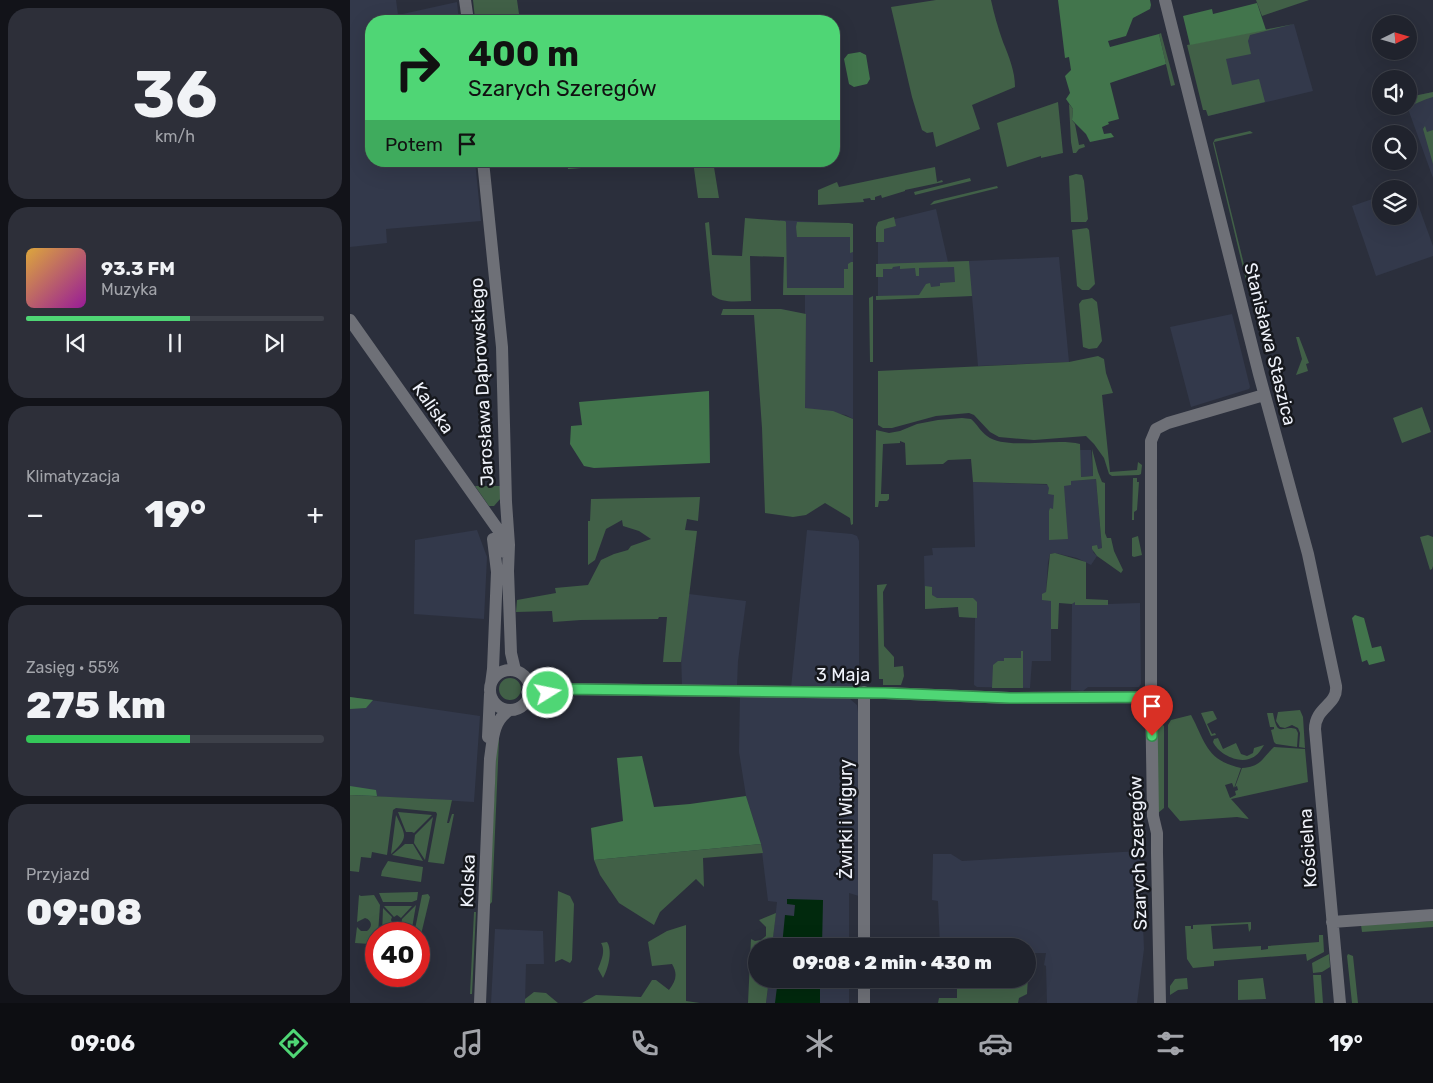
<!DOCTYPE html>
<html lang="pl">
<head>
<meta charset="utf-8">
<style>
	:root { --surface:#20232d; --page:#2d2f39; --text:#f1f3f6; --muted:#a2a4aa; --line:#3d4049; --accent:#4fd675 }
	body { margin:0; font-family:Rubik,sans-serif; background:var(--page); color:var(--text); height:100vh; display:flex; flex-direction:column; font-size:19px; white-space:nowrap }
	* { box-sizing:border-box; margin:0 }
	p { font-size:16px; color:var(--muted) }
	.icon { flex:none; width:28px; height:28px; fill:none; stroke:currentColor; stroke-width:2; stroke-linecap:round; stroke-linejoin:round }
	.map { position:relative; flex:1; overflow:hidden }
	.sheet { display:flex; flex-direction:column; gap:8px; padding:8px; background:#121319; width:350px }
	.sheet>* { flex:none }
	.top-card { position:absolute; left:15px; top:15px; width:475px; height:152px; border-radius:20px; box-shadow:0 5px 20px #0002,0 0 0 1px var(--line); background:#4fd675; color:#111; overflow:hidden }
	.needle { width:32px; rotate:85deg }
	.buttons { position:absolute; left:1022px; top:15px; display:grid; gap:10px }
	.buttons a { display:grid; place-items:center; width:45px; height:45px; border-radius:50%; background:var(--surface); box-shadow:0 5px 20px #0002,0 0 0 1px var(--line); font-size:25px }
	.speed { position:absolute; left:15px; top:922px; display:flex; gap:10px; font-size:25px; font-weight:700; text-align:center }
	.speed>* { display:grid; place-content:center; width:65px; height:65px; border-radius:50%; background:var(--surface); box-shadow:0 5px 20px #0002,0 0 0 1px var(--line); line-height:1 }
	.speed .limit { border:8px solid #d22; background:#fff; color:#111 }
	.pin { position:absolute; display:grid; place-items:center; width:42px; height:42px; color:#fff; margin:-51px -21px; border-radius:50% 50% 50% 0; rotate:-45deg; box-shadow:0 0 5px #0007 }
	.pin .icon { rotate:45deg }
	.me { position:absolute; width:55px; margin:-28px; rotate:80deg; stroke-linejoin:round; filter:drop-shadow(0 0 4px #0008) }
	.turn { display:flex; align-items:center; gap:18px; height:105px; padding:0 20px; font-size:22px }
	.turn .icon { width:65px; height:65px; stroke-width:2.5 }
	.turn b { display:block; font-size:35px; line-height:42px }
	.then { display:flex; align-items:center; height:48px; padding:0 20px; background:#0003; gap:10px; font-size:19px }
	.big { font-size:38px; font-weight:800; line-height:1.1 }
	.sheet .card { flex:1; display:flex; flex-direction:column; justify-content:center; gap:8px; min-width:0; padding:0 18px; border-radius:20px; background:var(--page) }
	.sheet .dial { align-items:center; gap:0 }
	.dial b { font-size:65px; line-height:1 }
	.song { display:flex; align-items:center; gap:15px }
	.cover { width:60px; height:60px; border-radius:8px; background:linear-gradient(135deg,hsl(40 70% 55%),hsl(300 70% 35%)) }
	.played { height:5px; border-radius:2px; background:linear-gradient(90deg,var(--accent) 55%,var(--line) 55%) }
	.keys { display:flex; justify-content:space-around; direction:ltr }
	.heat { display:flex; justify-content:space-between; align-items:center; font-size:28px; direction:ltr }
	.charge { height:8px; border-radius:4px; background:linear-gradient(90deg,#34c759 55%,var(--line) 0) }
	.trip { position:absolute; left:398px; top:938px; width:288px; height:50px; border-radius:25px; background:var(--surface); box-shadow:0 5px 20px #0002,0 0 0 1px var(--line); font-weight:800; line-height:50px; text-align:center }
	.menu { display:flex; height:80px; justify-content:space-around; align-items:center; background:#0d0e12; color:var(--muted) }
	.menu .icon { width:35px; height:35px }
	.menu .current { color:var(--accent) }
	.menu b { font-size:22px; color:var(--text) }
	main { display:flex; flex:1; min-height:0 }
	.map>svg:first-child { display:block }
</style>
</head>
<body>
<main>
<section class="sheet">
<div class="card dial"><b>36</b><p>km/h</p></div>
<div class="card">
<div class="song"><i class="cover"></i><div><b>93.3 FM</b><p>Muzyka</p></div></div>
<div class="played"></div>
<div class="keys"><svg class="icon" aria-label="previous" viewBox="0 0 24 24"><path d="M18 5L8 12l10 7zM5 5v14"/></svg><svg class="icon" aria-label="pause" viewBox="0 0 24 24"><path d="M8 5v14M16 5v14"/></svg><svg class="icon" aria-label="next" viewBox="0 0 24 24"><path d="M6 5l10 7-10 7zM19 5v14"/></svg></div>
</div>
<div class="card"><p>Klimatyzacja</p>
<div class="heat"><a>−</a><b class="big">19°</b><a>+</a></div>
</div>
<div class="card"><p>Zasięg · 55%</p><b class="big">275 km</b><div class="charge"></div></div>
<div class="card"><p>Przyjazd</p><b class="big">09:08</b></div>
</section>
<div class="map">
<svg width="1083" height="1003" viewBox="0 0 1083 1003">
	<rect width="100%" height="100%" fill="#2b2f3c"/>
	<path fill="#33394b" d="M0,0H46L48,15L107,2L109,21H21V161H125L131,221L36,229L37,243L0,247Z
		M944,24L963,91L858,116L840,45Z
		M1083,92V178L1057,106H1059V104L1061,103L1059,97Z
		M1061,185L1083,246V256L1026,276L1002,206L1031,196V216H1059V189H1053Z
		M586,209L598,262L709,257L719,362L628,366L622,296L528,299V231L537,221Z
		M430,220L503,224V419L496,415L455,408V295H433L434,257Z
		M882,314L900,387L899,389L841,407L820,327Z
		M729,450H741L743,476L730,477Z
		M746,479L752,548L747,549L743,552L747,556L741,565L727,558L705,553L700,554L698,562L696,592L701,600V661H682L680,688L627,687L624,685L625,618L609,617L608,607L575,609L574,556L583,555L582,548L625,547L623,482L709,485L720,481Z
		M127,530L137,557L134,619L64,614L65,540Z
		M457,530L502,534L507,536L509,541V681L501,689L441,688Z
		M339,594L396,601L388,661L387,686H332L331,654Z
		M725,601V605L790,603L791,684L789,687H738L733,691L721,690L722,604Z
		M390,694L500,699L507,705L509,720V896L499,893V946H422L427,902L418,901L411,844L396,796L389,752Z
		M0,697L130,716L124,802L0,795Z
		M790,851L794,949L787,1003H697L696,966L694,965L696,953H682V960H676V946H590L588,901L582,900L583,854H601L612,861Z
		M145,929L193,931L194,964H176L175,1003H141Z
		M419,979H499V1003H416Z"/>
	<path fill="#416047" d="M123,0H167L169,14L125,19Z
		M586,0H641C644,14 648,28 653,42C659,57 665,71 665,87L622,105L630,129L586,147L583,132L577,133L572,130L562,97L541,7Z
		M906,0H959L912,16Z
		M944,24L900,35L898,41L901,54L876,59L882,85L909,79L915,102L858,116L856,110H853L837,45Z
		M811,33L825,85L821,86L809,34Z
		M1083,92V97C1074,99 1067,104 1059,106L1061,103L1059,97Z
		M708,102L713,153L691,158V156L657,167L647,123Z
		M719,104L723,109L722,120L725,124L729,145L734,144L735,147L729,149L726,153H723L721,142Z
		M1075,126L1077,132L1083,130V164L1073,129Z
		M900,131L903,133L864,142L899,285L902,297H900L863,143L865,139Z
		M343,161H363L369,198H348Z
		M585,167L587,182L592,180L593,182L555,190V191L532,198L531,195L525,197V200H521L520,198L513,199L514,202L468,205V190L487,182L489,187Z
		M726,174L732,175L734,181L738,219L736,222H721L719,176Z
		M620,178L621,181L565,195L564,192Z
		M647,186L648,188L580,205L584,201Z
		M544,217L546,226L534,229V242H526V227L528,222Z
		M395,218L435,221L436,222L437,288H494V269H498V264L501,262H503V295H433L434,257L400,256L401,301C387,301 373,304 362,295L355,223L359,222L362,255L392,256Z
		M447,222L499,223L503,224V252L500,253V237H447L446,227Z
		M737,228L739,230L745,284L739,290H732L727,286L722,230Z
		M619,261L622,296L526,300V296L569,295L576,284L580,283L581,287L590,286V283L605,282L604,267L569,268V276H566L565,268L550,269V266L543,267L542,269H533V277H526V264Z
		M523,296V362H520L519,298Z
		M742,298L747,302L752,341L747,348L739,349L733,347L729,304L732,300Z
		M373,309H431L456,314L455,408L483,411L503,419V524L501,525L500,518L475,503L456,515L443,517L415,513L412,428L404,315H371Z
		M946,337H949L959,363L956,364L958,371L946,375L952,359Z
		M748,356L754,359L756,373L763,393L752,395L760,472L787,470L788,462L792,465L791,474L789,475L762,476L759,474L754,458L744,444L736,436L684,440L649,437L640,432L624,415L619,413L586,416L542,428H533L528,425V371L719,362Z
		M1072,407L1081,432L1052,443L1043,418Z
		M612,418L621,419C627,424 631,432 637,436C657,451 705,437 730,444L731,477L743,476L742,449L748,472L752,482L755,483V533L757,538H761L764,551L773,570L771,573L747,556L742,549V546L747,545L748,549L752,548L746,479L721,481V485L714,486L718,539L699,540V511L700,508L703,509L704,495L698,494L699,488L697,484L623,482L621,459L598,460L593,464L556,465L555,443L550,441V443L533,444L531,494H539V499L537,501H529L528,507H525L526,430L539,433L550,431L567,424L588,420Z
		M783,478H787V482H789L787,510L784,512V520H782Z
		M125,486H151V498L144,506H139Z
		M350,497L348,521L337,519L335,530L347,531L331,662H313L317,617H309L308,619L231,620L203,622L202,611L166,612L167,600L206,593L205,588L238,585L251,560L264,554L278,550L281,546L301,539L289,531L273,526L272,520L256,529L245,560L238,565V521H240L241,499Z
		M1078,535L1083,537V566L1082,569L1080,570L1070,537Z
		M788,536L792,555L784,557L782,556V538Z
		M705,553L736,562V599L758,600V605H725V602L722,604L709,603L708,629H701V601L692,600V594L696,592L700,554Z
		M537,584L533,592L534,646L544,657V667L553,666L554,676L551,685H533V679H529L527,585Z
		M575,586L582,587V595L587,598H623L627,602V618L609,617L608,607L575,609Z
		M671,651H673V688H642L643,665L648,661H654V658H671Z
		M149 689a11 11 0 1 1 22 0a11 11 0 1 1-22 0Z
		M950,710L953,717L955,748L949,747L950,733L948,728L942,725L935,728L930,727L926,721L928,712Z
		M861,711H863L867,719L857,724L862,734L865,733L866,735L861,736L851,713Z
		M917,713H923C928,740 932,724 946,729L948,733L947,747L926,744L924,742L921,730L924,729V727H920Z
		M841,715C856,743 856,760 891,768L884,788L882,783L875,785L880,798L886,795L885,791L888,790L887,786L885,787L892,768C911,767 912,758 924,747L955,749L958,782L881,799L899,819L887,817L830,821L818,807V725L821,720Z
		M807,720L814,726V808L808,813Z
		M147,736H149V740L142,902L139,905Z
		M868,738L873,749L886,743L891,754L897,756L903,753L904,748L914,745C910,752 906,757 899,759C886,763 868,753 863,742L864,739Z
		M0,795L102,800L97,823H99L102,814H104L94,864L78,862L87,814L86,812L46,808L43,810L37,855L22,852L21,858L11,857L9,872L0,871Z
		M48,812L82,815L64,833L62,832H56Z
		M46,815C56,836 59,837 41,854Z
		M83,817L75,860L64,843L65,835Z
		M55,844H63L73,861L42,855Z
		M411,844L413,853L353,858L354,887L346,879L310,912L304,925L269,903L250,875L244,860Z
		M38,861L73,867L71,882L31,876L32,871Z
		M208,891L220,896L224,904L222,960L220,963L212,959L205,962Z
		M68,892L67,900L62,902H33L29,893Z
		M78,894L80,897L69,943V934H64L72,895Z
		M9,895L11,896L24,895L30,905L28,934H26V940L20,944L5,943L7,927L11,931H17C23,927 22,920 15,918L7,922Z
		M66,905L61,934H56L51,926L52,919Z
		M34,906H62L51,918L47,915L44,917Z
		M33,908L42,917L41,920L43,925L34,934H32Z
		M124,912H126L122,994H120Z
		M426,913L422,946H406V979H419L416,1003H398L401,939L405,941L411,940L416,936V927L409,920Z
		M1083,921V927L1012,932L1011,925Z
		M901,922V929L899,932L898,924L861,926L863,949L911,946V950L918,949V946L969,942V935H973L974,952L957,961L956,954L864,961V966L843,968L837,959L835,926H841V929H843V925Z
		M336,925V1001L350,1003H232L246,995L291,997L302,980H306L319,990C326,981 328,974 322,964L302,966L298,942L317,931Z
		M257,942C263,951 258,969 253,978L248,969C251,961 256,951 251,943Z
		M979,954L980,967L972,972L963,973L962,963Z
		M998,954L1003,956L1008,1003H1002L997,956Z
		M676,960H679L677,994L669,998L668,1003H588L589,998H607V979H676Z
		M963,975H971L973,1003H965Z
		M837,978L838,989L828,990L820,995V986L825,979Z
		M913,978L916,999L888,1000V980Z
		M184,992L196,993L208,1003H175V999Z"/>
	<path fill="#42754c" d="M708,0H800L801,5L800,9L783,18L776,36L758,41L760,47L809,34L816,64L760,83L769,119L758,122L759,124L752,127L754,134L761,133L764,137L740,142L736,134L722,120L723,109L716,99L720,93L715,76L721,70L719,57L715,58Z
		M907,3L916,30L840,45L833,16L862,9L863,14Z
		M510,52L516,55L520,79L517,84L504,87L499,84L494,59L498,54Z
		M217,161H244L245,167L218,169Z
		M359,391L360,463L244,468L234,466L220,444L221,426L232,425L229,402Z
		M1005,615L1014,618L1022,648L1031,646L1035,661L1019,665L1017,660L1012,662L1002,618Z
		M0,697L23,700L16,708L0,709Z
		M292,756L304,807L340,804L396,796L411,844L244,860L241,828L273,821L267,758Z
		M0,786L26,790L27,796L0,795Z"/>
	<path fill="#01290d" d="M437,899L473,900L472,946H432L435,915L444,916L445,905L437,904Z
		M428,979H470V1003H425Z"/>
	<g fill="none" stroke-linecap="round" stroke-linejoin="round">
		<path stroke="#6e7077" stroke-width="12" d="M115,0L118,21
			M815,0L909,374L958,554L986,686C988,705 965,707 965,729L990,1003
			M133,161L152,347L156,502L159,545L158,571L161,653L165,670
			M0,320L149,531L154,552
			M140 690a20 20 0 1 1 40 0a20 20 0 1 1-40 0Z
			M179,683L215,689L535,693L660,698L801,697
			M141,684L143,669L147,572L143,539
			M138,737L140,694
			M982,922L1083,915
			M514,946V692
			M514,979V1003
			M130,1003L140,759C143,740 142,721 160,710
			M810,1003L807,853V833L803,816L801,686V441L806,429L818,423L914,395"/>
	</g>
	<g fill="none" stroke-linecap="round" stroke-linejoin="round">
		<defs>
			<path id="route" d="M198,693L215,689L535,693L660,698L801,697L802,736"/>
		</defs>
		<use href="#route" stroke="#338b4c" stroke-width="12"/>
		<use href="#route" stroke="#4fd675" stroke-width="9"/>
	</g>
	<g text-anchor="middle" stroke-width="5" stroke-linejoin="round" paint-order="stroke">
		<g font-size="18" fill="#eff2fa" stroke="#16181d">
			<text transform="translate(920 344) rotate(76)" y="6">Stanisława Staszica</text>
			<text transform="translate(132 382) rotate(-93)" y="6">Jarosława Dąbrowskiego</text>
			<text transform="translate(83 408) rotate(55)" y="6">Kaliska</text>
			<text x="493" y="681">3 Maja</text>
			<text transform="translate(496 819) rotate(-90)" y="6">Żwirki i Wigury</text>
			<text transform="translate(958 848) rotate(-94)" y="6">Kościelna</text>
			<text transform="translate(788 853) rotate(-92)" y="6">Szarych Szeregów</text>
			<text transform="translate(118 881) rotate(-88)" y="6">Kolska</text>
		</g>
	</g>
</svg>
<div class="buttons">
<a><svg class="needle" viewBox="-14 -14 28 28"><path d="M0-13l5 13h-10z" fill="#e53935"/><path d="M0 13l5-13h-10z" fill="#a2a4aa"/></svg></a>
<a><svg class="icon" aria-label="sound" viewBox="0 0 24 24"><path d="M4 9h4l5-4v14l-5-4H4zM17 9q2 3 0 6"/></svg></a>
<a><svg class="icon" aria-label="search" viewBox="0 0 24 24"><circle cx="10" cy="10" r="6"/><path d="M15 15l6 6"/></svg></a>
<a><svg class="icon" aria-label="layers" viewBox="0 0 24 24"><path d="M12 4l9 5-9 5-9-5zM3 14l9 5 9-5"/></svg></a>
</div>
<div class="speed"><div class="limit">40</div></div>
<div class="pin" style="left:802px;top:736px;background:#d93025"><svg class="icon" aria-label="arrive" viewBox="0 0 24 24"><path d="M6 21V4h12l-3 4 3 4H6"/></svg></div>
<svg class="me" style="left:198px;top:693px" viewBox="-20 -20 40 40"><circle r="17" fill="#4fd675" stroke="#fff" stroke-width="3"/><path d="M0-11L8 9 0 5-8 9z" fill="#fff"/></svg>
<div class="trip">09:08 · 2 min · 430 m</div>
<div class="top-card">
<div class="turn"><svg class="icon" aria-label="right" viewBox="0 0 24 24"><path d="M7 20v-9h11M14 6l5 5-5 5"/></svg><div><b>400 m</b>Szarych Szeregów</div></div>
<div class="then">Potem<svg class="icon" aria-label="arrive" viewBox="0 0 24 24"><path d="M6 21V4h12l-3 4 3 4H6"/></svg></div>
</div>
</div>
</main>
<nav class="menu">
<b>09:06</b>
<svg class="icon current" aria-label="directions" viewBox="0 0 24 24"><path d="M12 3l9 9-9 9-9-9zM9 14v-3h6M13 9l2 2-2 2"/></svg>
<svg class="icon" aria-label="music" viewBox="0 0 24 24"><path d="M9 18V5l10-2v13"/><circle cx="6" cy="18" r="3"/><circle cx="16" cy="16" r="3"/></svg>
<svg class="icon" aria-label="phone" viewBox="0 0 24 24"><path d="M5 4h4l2 5-3 2q2 4 5 5l2-3 5 2v4C11 20 4 13 5 4z"/></svg>
<svg class="icon" aria-label="climate" viewBox="0 0 24 24"><path d="M12 3v18M4 7l16 10M4 17L20 7"/></svg>
<svg class="icon" aria-label="car" viewBox="0 0 24 24"><path d="M5 17H2v-5l4-1 3-4h7l3 4 3 1v5h-3M9 17h6M6 11h13"/><circle cx="7" cy="17" r="2"/><circle cx="17" cy="17" r="2"/></svg>
<svg class="icon" aria-label="filters" viewBox="0 0 24 24"><path d="M4 7h16M4 17h16"/><circle cx="9" cy="7" r="2"/><circle cx="15" cy="17" r="2"/></svg>
<b>19°</b>
</nav>
</body>
</html>
